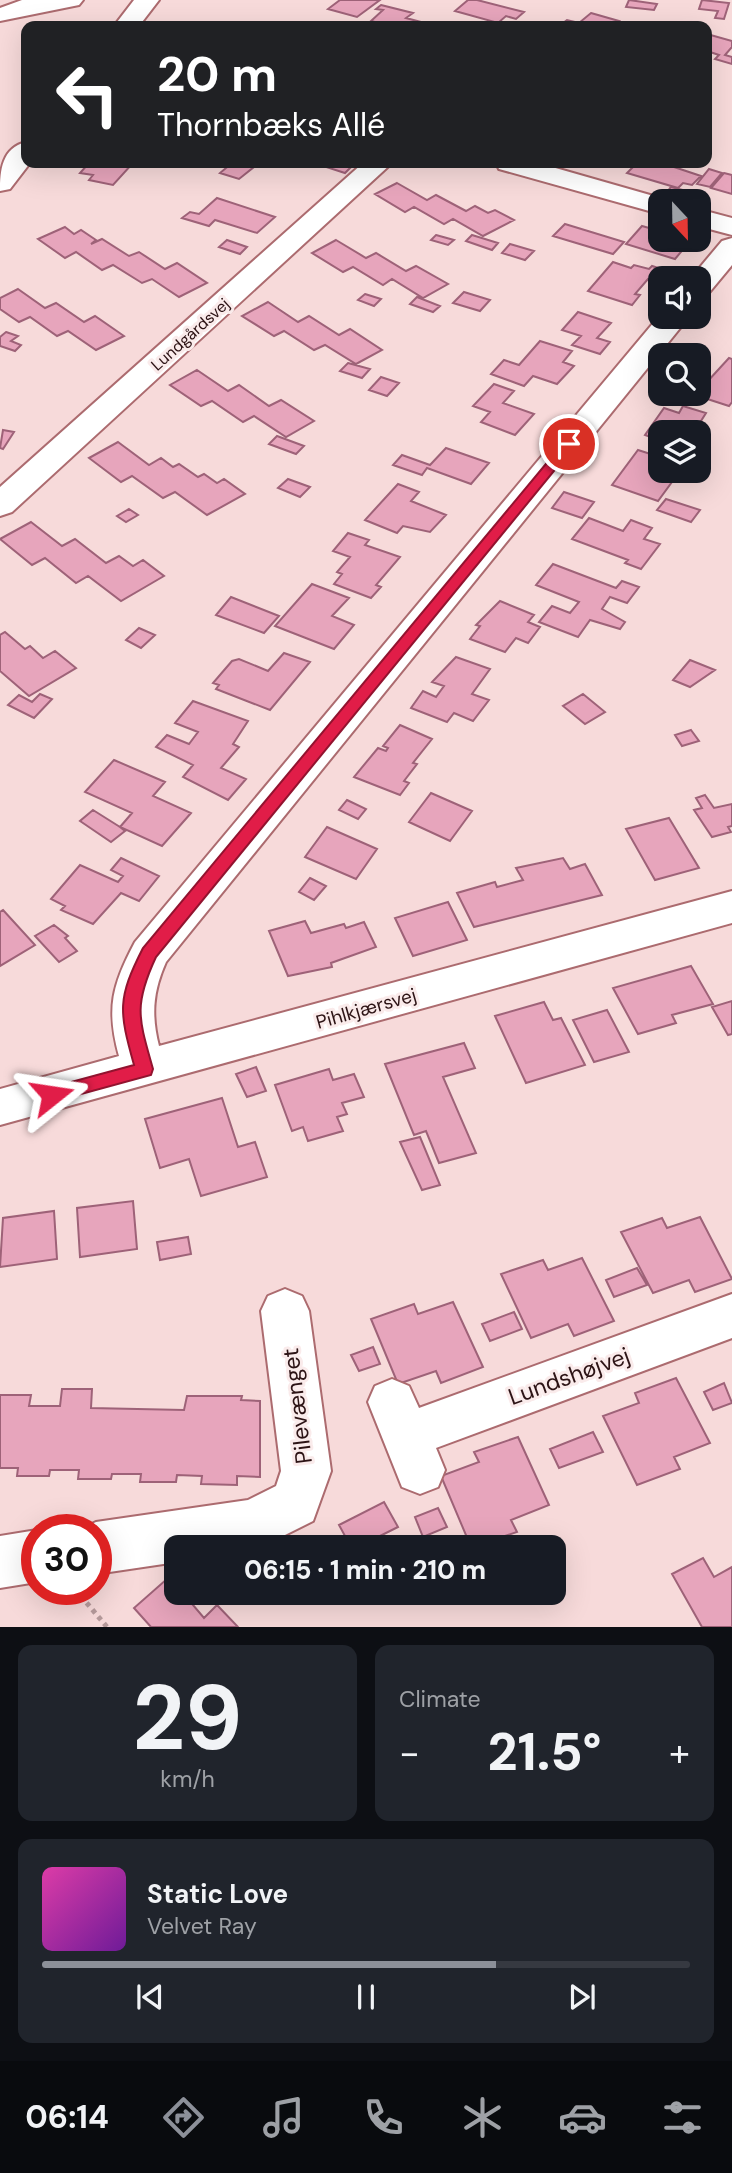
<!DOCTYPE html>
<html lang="en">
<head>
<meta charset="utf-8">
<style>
	:root { --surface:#171b24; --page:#20242c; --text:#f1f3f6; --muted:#9ea1a6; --line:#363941; --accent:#8c9099 }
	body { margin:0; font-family:"DM Sans",sans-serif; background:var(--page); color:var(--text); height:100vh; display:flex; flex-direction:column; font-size:26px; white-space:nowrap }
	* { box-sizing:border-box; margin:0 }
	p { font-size:23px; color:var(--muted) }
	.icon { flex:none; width:38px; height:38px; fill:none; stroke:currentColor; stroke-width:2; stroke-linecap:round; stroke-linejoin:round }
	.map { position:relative; height:1627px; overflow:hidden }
	.drawer { display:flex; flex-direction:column; gap:18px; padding:18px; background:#0d0f14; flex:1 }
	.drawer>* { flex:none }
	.top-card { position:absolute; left:21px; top:21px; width:691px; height:147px; border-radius:14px; box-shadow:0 7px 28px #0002; background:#202124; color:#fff; overflow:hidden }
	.needle { width:46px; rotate:158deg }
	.buttons { position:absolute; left:648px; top:189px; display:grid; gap:14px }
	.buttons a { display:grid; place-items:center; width:63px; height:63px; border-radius:14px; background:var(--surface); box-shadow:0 7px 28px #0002; font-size:35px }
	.speed { position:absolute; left:21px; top:1514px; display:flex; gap:14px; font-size:35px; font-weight:700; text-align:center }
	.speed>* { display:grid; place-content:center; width:91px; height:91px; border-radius:50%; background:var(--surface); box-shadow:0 7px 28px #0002; line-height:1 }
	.speed .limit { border:10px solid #d22; background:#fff; color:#111 }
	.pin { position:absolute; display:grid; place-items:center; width:60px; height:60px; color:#fff; margin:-30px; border:4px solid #fff; border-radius:50%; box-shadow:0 2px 7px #0007 }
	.me { position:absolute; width:77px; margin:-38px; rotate:75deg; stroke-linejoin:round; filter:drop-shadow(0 0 5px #0008) }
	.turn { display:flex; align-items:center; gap:24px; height:147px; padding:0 21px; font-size:32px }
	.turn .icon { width:91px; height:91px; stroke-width:2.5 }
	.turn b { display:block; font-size:49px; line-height:60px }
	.big { font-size:52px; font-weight:800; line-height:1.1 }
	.drawer .widget { flex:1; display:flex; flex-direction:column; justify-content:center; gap:10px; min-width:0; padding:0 24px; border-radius:14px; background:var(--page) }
	.drawer .dial { align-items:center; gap:0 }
	.dial b { font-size:91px; line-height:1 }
	.song { display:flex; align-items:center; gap:21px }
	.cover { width:84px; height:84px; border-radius:10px; background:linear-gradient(135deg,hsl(320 70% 55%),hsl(280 70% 35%)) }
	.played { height:7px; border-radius:4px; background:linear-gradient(90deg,var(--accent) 70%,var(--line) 70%) }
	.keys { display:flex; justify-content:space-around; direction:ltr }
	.heat { display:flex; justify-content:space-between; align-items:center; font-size:38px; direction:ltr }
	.drawer .tiles { flex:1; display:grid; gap:18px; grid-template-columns:1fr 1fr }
	.widget:last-child { grid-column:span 2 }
	.trip { position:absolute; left:164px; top:1535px; width:402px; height:70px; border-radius:14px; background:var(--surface); box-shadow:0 7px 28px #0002; font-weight:800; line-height:70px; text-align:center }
	.tab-bar { display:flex; height:112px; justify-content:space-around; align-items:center; background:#090b0e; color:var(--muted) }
	.tab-bar .icon { width:49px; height:49px }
	.tab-bar .current { color:var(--accent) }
	.tab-bar b { font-size:32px; color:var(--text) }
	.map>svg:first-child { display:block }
</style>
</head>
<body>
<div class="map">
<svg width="732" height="1627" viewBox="0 0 732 1627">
	<rect width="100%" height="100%" fill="#f7dada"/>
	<path fill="#e7a5bc" stroke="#9e6278" stroke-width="2" d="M340,0H380L357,17L328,9Z
		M468,0H477L524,12L516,19L506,16L498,23L455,11Z
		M629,0L657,4L654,10L626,7Z
		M702,0L729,3L724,19L715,18L718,11L699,9Z
		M381,5L413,13L406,18L436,26H390L371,21L383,10L376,9Z
		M591,13L619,21L613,26H559L567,20L579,23Z
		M707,34L732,41V47L725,55L732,57V64L715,59L719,55L707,51Z
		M89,163H133L113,185L89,180L93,175L80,173Z
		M232,163H259L239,179L220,173Z
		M327,163H349L354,164L345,173L326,167L330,164Z
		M637,163H670L668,165L701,176L692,185L683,183L678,188L627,173Z
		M709,169L722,173L710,187L697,184Z
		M724,173L732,175V194L711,188Z
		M397,183L427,200L436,195L466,211L475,206L488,213L495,210L514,220L483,236L453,219L444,224L414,207L405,212L375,194Z
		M671,187L683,190L675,199L664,196Z
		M217,198L275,217L257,233L215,220L209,226L182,218L190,212L199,214Z
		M565,224L624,242L613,254L553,236Z
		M642,226L660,231V240H691L675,259L626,244Z
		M65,227L74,234L81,230L96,240L91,244L102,239L129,256L139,252L165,269L177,263L207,283L179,297L152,279L142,283L113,265L102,270L76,252L65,258L38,239Z
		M436,235L454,240L448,245L431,240Z
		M472,235L498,243L492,250L466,241Z
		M227,240L247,247L240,254L219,247Z
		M336,240L366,258L376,253L406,271L416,266L448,284L423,298L392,279L383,285L353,267L343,272L312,253Z
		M510,244L534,251L525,260L502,253Z
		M613,262L631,268L634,265L649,269L652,266L674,273L670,278H660V283L648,279L635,294L640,295L632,305L588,291Z
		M18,289L45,308L56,303L84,322L95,316L124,336L96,350L68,331L57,336L30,317L19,322L0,309V298Z
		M464,292L490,300L480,311L453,303Z
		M365,294L381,299L374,306L358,300Z
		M417,297L440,306L433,312L410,304Z
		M268,302L298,322L309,316L339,335L350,329L382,350L356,364L325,345L314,350L284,331L274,336L242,316Z
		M578,312L611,323L597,338L610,342L600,354L572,345L581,336L562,330Z
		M6,332L18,336L11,341L21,345L15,351L0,346V337Z
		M540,341L572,351L563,362L574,366L557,384L533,376L524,386L491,374L504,360L519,365Z
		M729,358L732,359V402L729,406L695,395Z
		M348,363L370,369L362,378L340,371Z
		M197,370L228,391L239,385L269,406L281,400L314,421L286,437L254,416L243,422L212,401L201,406L170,385Z
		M381,377L399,383L387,396L369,390Z
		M494,384L514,391L503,403L534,414L515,435L481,422L490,412L473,406Z
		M683,406L706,413L694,432H660V444L654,442L656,439L645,435L664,408L679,413Z
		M3,430L14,432L3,449L0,448Z
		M277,436L304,446L296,454L269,444Z
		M118,442L149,465L161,458L173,467L179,464L198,477L204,474L217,483L224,479L245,494L207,515L175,492L163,498L132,476L121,482L89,458Z
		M446,448L489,463L471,484L427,468L422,475L393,465L402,455L430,465Z
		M638,450L660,457V471H680L658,501L612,485Z
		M288,479L310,487L300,497L278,488Z
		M398,484L419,492L411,501L446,515L430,532L403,526L397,533L365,520Z
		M564,492L594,502L582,518L552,508Z
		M666,499L700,510L691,522L657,510Z
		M129,509L138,515L126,522L117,516Z
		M589,518L623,531L631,520L652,528L644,539L660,544L641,569L625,563L628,560L572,539Z
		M31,522L62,546L75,539L106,563L119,556L133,566L143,560L164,576L121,601L88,576L76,583L45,558L32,565L0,539Z
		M348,533L369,540L365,545L400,557L376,585L381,587L371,598L334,584L342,574L337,572L350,557L333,551Z
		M553,564L616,588L622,581L639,587L627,603L610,597L602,609L625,622L620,629L590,620L578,637L539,622L552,606L570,613L579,602L536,585Z
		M312,584L349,598L332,616L354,625L334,649L275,626Z
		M231,597L279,616L264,633L216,615Z
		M500,601L534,615L528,622L540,627L528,643L516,638L505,652L470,639L480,626L476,625Z
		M139,628L155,635L141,648L126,640Z
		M5,632L25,649L30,646L43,658L55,651L76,668L29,696L0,671V635Z
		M284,653L310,662L270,710L216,689L219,685L213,683L232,661L239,659L268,671Z
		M456,657L490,669L472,694L489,700L473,721L454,713L447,722L411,708L423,691L436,697L444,686L432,682Z
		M690,660L715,670L690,687L673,680Z
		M40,694L52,699L34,718L8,705L19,695L32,702Z
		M583,694L605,712L585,724L563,706Z
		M193,701L248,721L233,744L239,747L221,768L246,779L228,800L183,777L193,765L156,747L167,735L189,744L198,732L175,723Z
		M400,725L432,739L413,763L417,764L404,781L409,783L400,795L354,777L378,748L386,751L388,748L383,746Z
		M691,730L699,741L682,746L675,735Z
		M114,760L165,782L153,796L191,813L162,846L120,827L132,813L85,792Z
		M431,793L472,811L450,841L409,822Z
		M705,795L714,808L732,804V826L728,827L731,832L712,837L694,810L702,808L696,798Z
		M347,800L366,809L358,819L339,810Z
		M93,810L120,827L125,831L111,842L80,821Z
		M669,818L699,868L655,880L626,829Z
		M327,827L377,849L356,879L305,857Z
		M121,858L159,876L139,901L121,893L93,924L61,910L65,906L51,899L80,865L118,882L123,876L111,870Z
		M563,858L570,869L585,864L602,895L474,927L457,893L495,882L497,887L523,880L516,868Z
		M310,878L326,886L314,900L299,892Z
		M448,902L467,940L413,956L395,918Z
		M3,910L35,945L0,966V912Z
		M305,921L311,933L344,924L346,928L364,922L376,947L331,963L332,967L288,976L269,931Z
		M54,925L68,936L65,938L77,951L59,962L35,936Z
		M691,966L713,1004L672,1015L676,1023L638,1034L613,988Z
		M732,1001V1034L728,1035L712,1007Z
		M544,1002L553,1020L561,1018L585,1065L526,1083L495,1016Z
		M607,1010L629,1052L594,1062L573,1020Z
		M464,1043L475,1068L443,1077L476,1153L439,1163L426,1131L414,1135L385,1064Z
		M256,1067L266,1091L247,1097L236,1074Z
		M329,1069L333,1080L354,1074L364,1097L342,1103L347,1114L337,1117L343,1131L308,1141L303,1127L292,1131L275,1085Z
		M222,1098L238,1147L255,1142L267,1177L201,1196L189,1159L160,1168L145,1119Z
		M420,1137L440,1185L422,1190L400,1142Z
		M133,1201L137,1249L80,1257L77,1208Z
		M54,1211L57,1259L0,1267L3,1218Z
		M700,1217L732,1279L695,1292L689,1280L653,1293L621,1232L662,1218L667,1228Z
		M188,1237L191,1254L160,1260L157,1242Z
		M582,1258L614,1321L574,1336L568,1324L531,1338L501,1274L543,1260L548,1270Z
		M637,1268L647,1285L614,1297L606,1280Z
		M453,1302L483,1367L441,1383L436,1371L398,1384L371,1319L414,1304L418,1314Z
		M514,1312L522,1329L490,1341L482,1324Z
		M373,1347L380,1364L359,1371L351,1355Z
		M676,1378L710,1443L674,1457L680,1469L637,1485L603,1416L639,1403L635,1393Z
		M724,1383L732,1403L713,1410L704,1392Z
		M62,1389H92L91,1408L184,1410L187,1396H242L241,1400L260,1401V1477L237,1476V1485L201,1484L202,1476L177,1475L176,1482H140L141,1474H112L111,1479H78L79,1470H50L49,1476H17L18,1468H0V1395H31L29,1406H60Z
		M593,1432L603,1452L559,1468L550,1449Z
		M518,1437L549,1505L511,1520L517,1532L471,1547L441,1476L479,1462L474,1452Z
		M384,1502L398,1527L358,1547H351L339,1525Z
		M438,1508L447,1527L423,1537L415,1517Z
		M703,1558L714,1577L732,1567V1627H702L672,1574Z
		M168,1578L177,1587V1592H182L204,1618L217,1605L238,1627H151L134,1608Z"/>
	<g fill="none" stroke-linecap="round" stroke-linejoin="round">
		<defs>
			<path id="minor" d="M22,0H83L79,5L0,21V8Z
				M134,0H159L139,26H114Z
				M26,142V163H30L10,189L0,191C0,170 2,148 26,142Z
				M363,163H392L12,512L0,516V487Z
				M496,163H538L671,201H660V214L499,169Z
				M698,209L732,218V235L698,226Z
				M732,238V265L708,294L698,297V278H691L722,241Z
				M660,315L689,317L166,962C153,991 151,1015 159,1046L732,891V923L0,1125V1089L119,1056C106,1009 112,985 135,942Z
				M285,1289L302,1296L309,1311L331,1471L313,1521L261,1547H177V1562L96,1574V1530H79L96,1522L248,1500L276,1486L281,1471L261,1311L268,1296Z
				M732,1294V1338L436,1448L445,1470L438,1487L420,1494L402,1487L368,1402L375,1386L392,1379L409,1386L419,1408Z
				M37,1530V1582L0,1588V1536Z"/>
		</defs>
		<use href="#minor" stroke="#ac6b6f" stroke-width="4"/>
		<path stroke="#b69a9b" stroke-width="5" stroke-dasharray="4.5 4.5" stroke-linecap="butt" d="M75,1589L107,1627"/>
		<use href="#minor" fill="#fff" fill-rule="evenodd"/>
	</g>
	<path fill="#e11d48" stroke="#92132f" stroke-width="2" d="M565,441L576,444L156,957C133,1006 139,1019 153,1069L151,1075L52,1102L45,1100L43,1095L45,1089L134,1065C119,1011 117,999 143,948Z"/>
	<g text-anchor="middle" stroke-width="6" stroke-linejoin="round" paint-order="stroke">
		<g font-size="16" fill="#2c1315" stroke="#faebeb">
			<text transform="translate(190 334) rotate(-42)" y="6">Lundgårdsvej</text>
		</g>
		<g font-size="19" fill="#2c1315" stroke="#faebeb">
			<text transform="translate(366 1008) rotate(-16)" y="7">Pihlkjærsvej</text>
		</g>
		<g font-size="23" fill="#2c1315" stroke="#faebeb">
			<text transform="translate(569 1376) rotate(-20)" y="8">Lundshøjvej</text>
			<text transform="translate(297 1406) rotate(-97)" y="8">Pilevænget</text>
		</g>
	</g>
</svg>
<div class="buttons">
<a><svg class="needle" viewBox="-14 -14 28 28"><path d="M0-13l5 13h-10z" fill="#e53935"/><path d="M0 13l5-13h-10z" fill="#9ea1a6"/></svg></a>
<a><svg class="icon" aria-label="sound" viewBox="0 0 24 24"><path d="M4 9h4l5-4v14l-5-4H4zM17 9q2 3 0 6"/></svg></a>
<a><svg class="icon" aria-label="search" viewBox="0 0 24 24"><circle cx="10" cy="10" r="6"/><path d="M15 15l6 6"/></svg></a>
<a><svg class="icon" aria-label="layers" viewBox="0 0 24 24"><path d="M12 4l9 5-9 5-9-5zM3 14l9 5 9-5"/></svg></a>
</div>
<div class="speed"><div class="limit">30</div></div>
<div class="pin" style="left:569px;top:444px;background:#d93025"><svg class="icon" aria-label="arrive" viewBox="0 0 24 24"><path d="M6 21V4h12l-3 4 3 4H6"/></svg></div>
<svg class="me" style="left:52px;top:1095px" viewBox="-20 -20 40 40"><path d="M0-17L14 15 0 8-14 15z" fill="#e11d48" stroke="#fff" stroke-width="4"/></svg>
<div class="trip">06:15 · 1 min · 210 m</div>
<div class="top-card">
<div class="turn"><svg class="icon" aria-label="left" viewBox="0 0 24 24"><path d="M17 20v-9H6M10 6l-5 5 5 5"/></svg><div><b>20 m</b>Thornbæks Allé</div></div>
</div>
</div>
<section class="drawer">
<div class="tiles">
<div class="widget dial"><b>29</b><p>km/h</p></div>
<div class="widget"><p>Climate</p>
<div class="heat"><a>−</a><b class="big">21.5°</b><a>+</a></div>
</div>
<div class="widget">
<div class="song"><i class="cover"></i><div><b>Static Love</b><p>Velvet Ray</p></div></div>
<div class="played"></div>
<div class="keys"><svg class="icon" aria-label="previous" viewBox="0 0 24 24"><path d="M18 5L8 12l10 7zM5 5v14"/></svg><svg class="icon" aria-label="pause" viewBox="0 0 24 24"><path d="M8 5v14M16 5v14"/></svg><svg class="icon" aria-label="next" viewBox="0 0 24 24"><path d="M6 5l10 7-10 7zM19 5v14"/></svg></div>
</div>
</div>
</section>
<nav class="tab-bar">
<b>06:14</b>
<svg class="icon current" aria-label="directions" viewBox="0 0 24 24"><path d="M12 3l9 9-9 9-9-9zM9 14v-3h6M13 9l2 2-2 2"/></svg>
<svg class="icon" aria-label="music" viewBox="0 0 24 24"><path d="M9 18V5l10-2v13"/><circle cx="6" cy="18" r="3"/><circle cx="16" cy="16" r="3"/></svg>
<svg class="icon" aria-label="phone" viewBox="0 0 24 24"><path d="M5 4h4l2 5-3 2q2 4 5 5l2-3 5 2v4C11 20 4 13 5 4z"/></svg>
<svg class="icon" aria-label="climate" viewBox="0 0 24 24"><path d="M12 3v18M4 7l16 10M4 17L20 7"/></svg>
<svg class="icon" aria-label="car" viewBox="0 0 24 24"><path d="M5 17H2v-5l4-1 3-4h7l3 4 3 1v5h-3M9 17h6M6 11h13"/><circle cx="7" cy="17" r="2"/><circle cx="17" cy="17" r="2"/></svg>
<svg class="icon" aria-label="filters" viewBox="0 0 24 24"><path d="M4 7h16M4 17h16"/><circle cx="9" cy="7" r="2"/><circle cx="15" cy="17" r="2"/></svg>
</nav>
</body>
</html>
